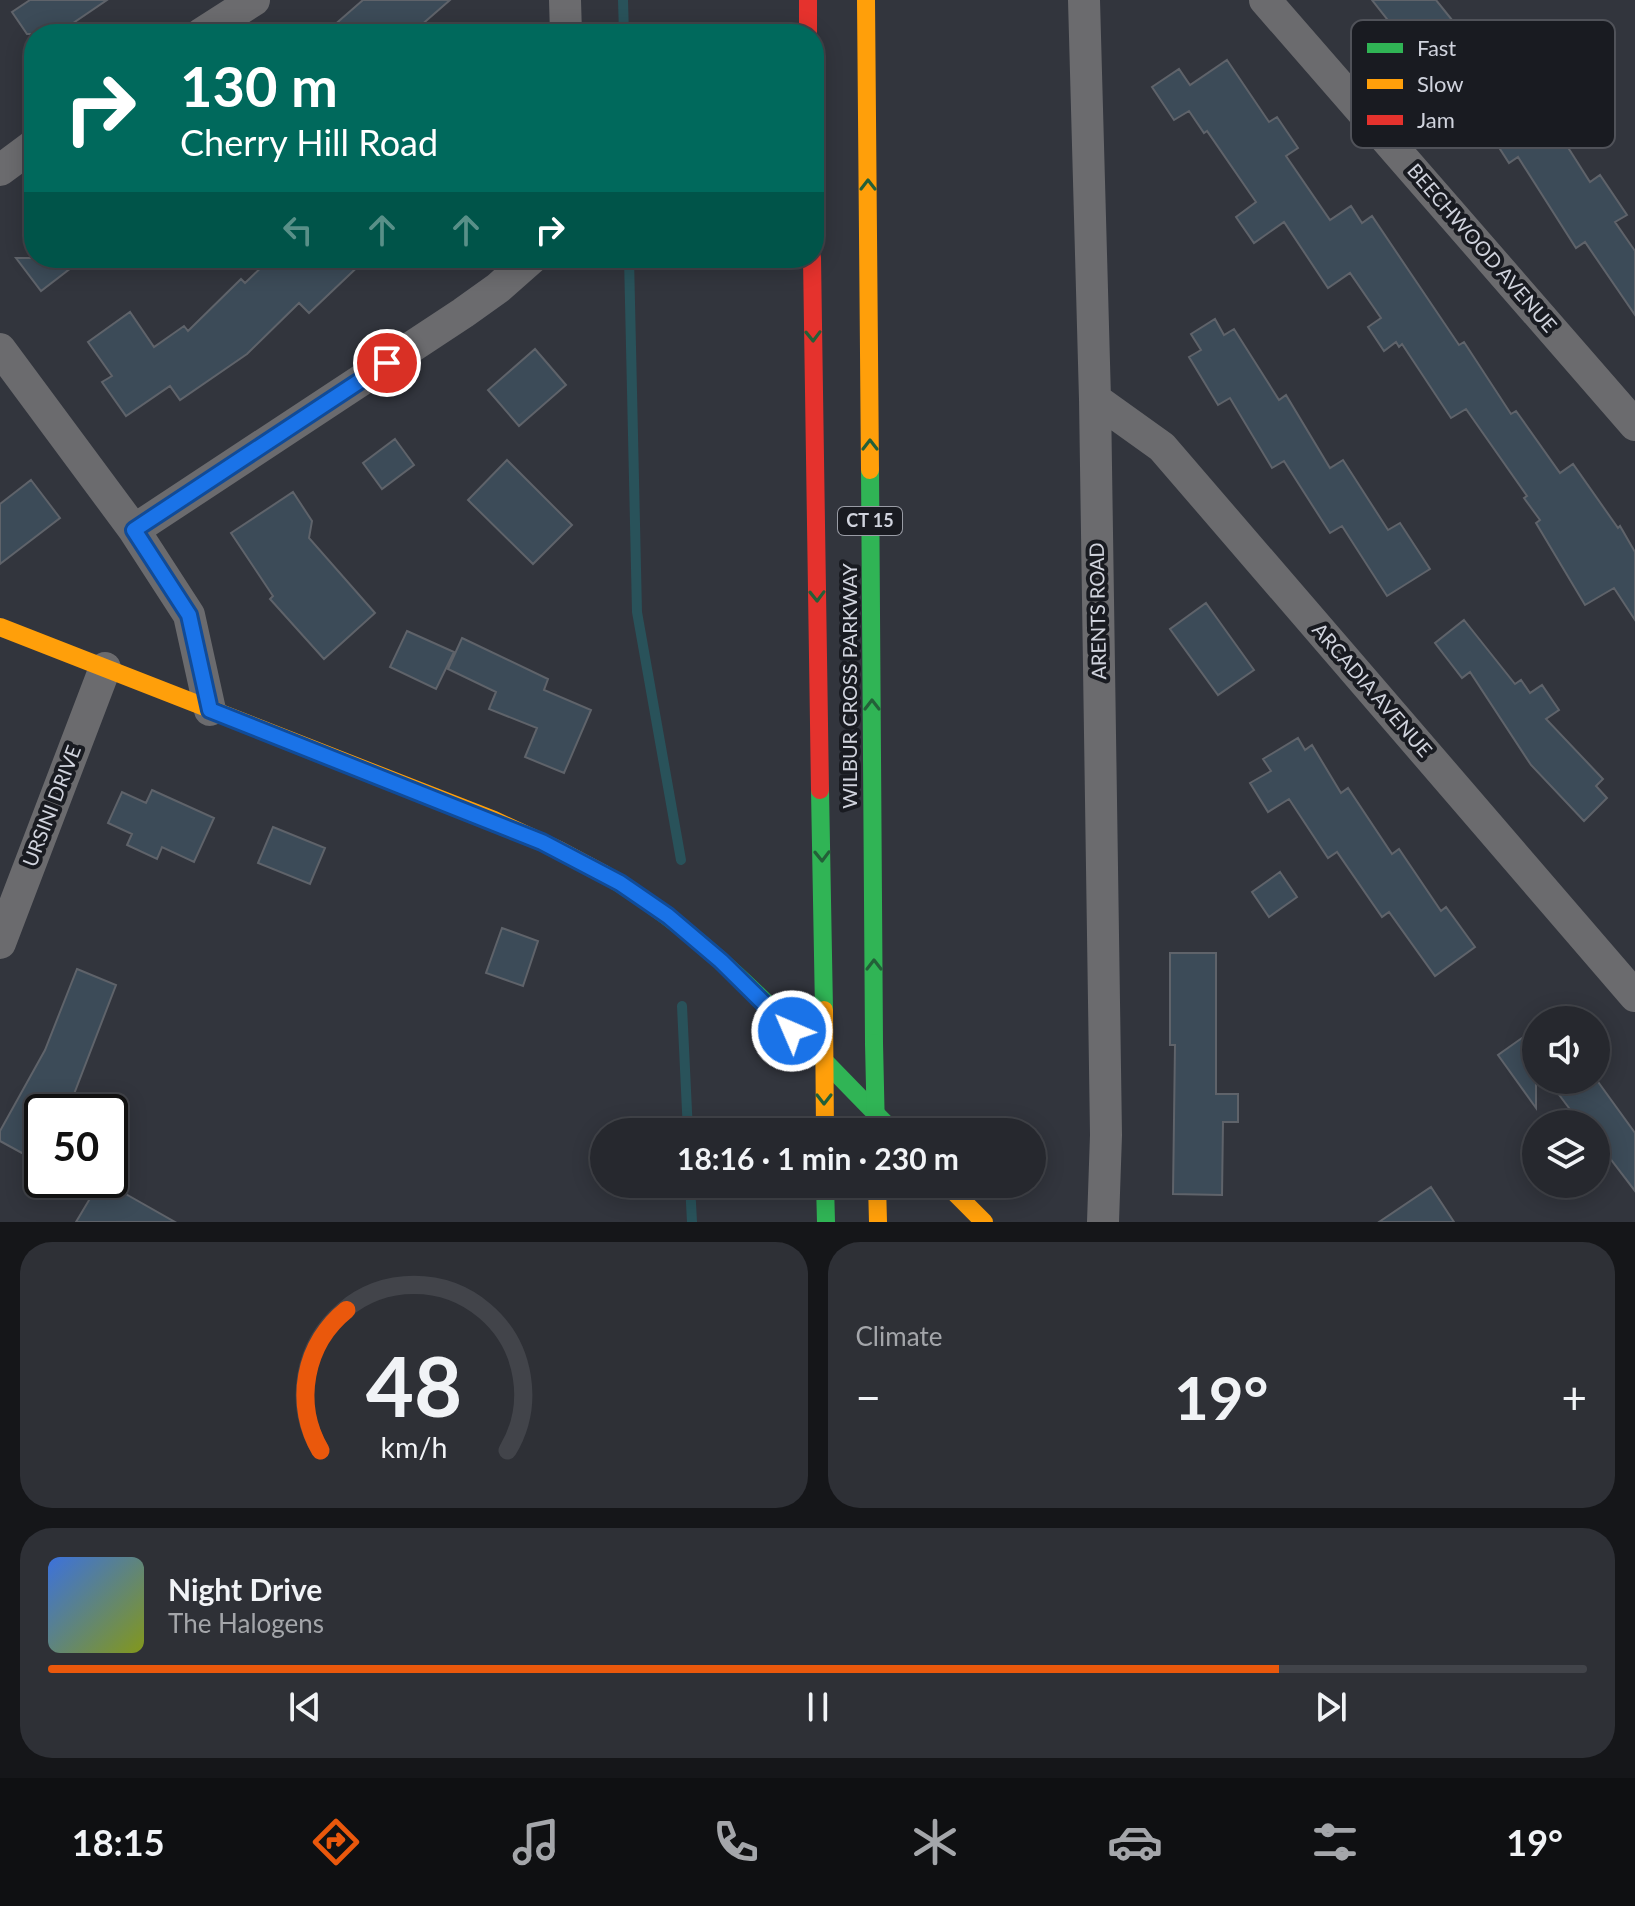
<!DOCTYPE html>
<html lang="en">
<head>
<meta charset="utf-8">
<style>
	:root { --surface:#26282e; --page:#2e3036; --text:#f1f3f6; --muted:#a4a6aa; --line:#42444a; --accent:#ea580c }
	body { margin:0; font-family:Lato,sans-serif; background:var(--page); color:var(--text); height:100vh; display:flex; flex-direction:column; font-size:30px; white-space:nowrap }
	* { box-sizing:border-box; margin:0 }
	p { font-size:26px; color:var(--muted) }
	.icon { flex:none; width:44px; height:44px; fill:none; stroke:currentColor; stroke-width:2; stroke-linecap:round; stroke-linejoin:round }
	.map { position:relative; height:1222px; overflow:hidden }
	.details { display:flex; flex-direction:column; gap:20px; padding:20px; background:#151619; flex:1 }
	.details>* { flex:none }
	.guide { position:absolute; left:24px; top:24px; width:800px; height:244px; border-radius:32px; box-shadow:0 4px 20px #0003,0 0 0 2px var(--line); background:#00695c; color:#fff; overflow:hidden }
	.buttons { position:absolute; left:1522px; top:1006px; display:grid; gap:16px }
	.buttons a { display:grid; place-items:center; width:88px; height:88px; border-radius:50%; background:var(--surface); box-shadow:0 4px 20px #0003,0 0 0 2px var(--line); font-size:40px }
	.speed { position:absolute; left:24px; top:1094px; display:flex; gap:16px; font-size:40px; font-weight:700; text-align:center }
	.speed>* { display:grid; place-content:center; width:104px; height:104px; border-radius:50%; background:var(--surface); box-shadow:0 4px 20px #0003,0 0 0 2px var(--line); line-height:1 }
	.speed .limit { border:4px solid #111; border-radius:12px; background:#fff; color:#111 }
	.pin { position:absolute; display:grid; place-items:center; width:68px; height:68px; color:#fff; margin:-34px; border:4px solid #fff; border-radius:50%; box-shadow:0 2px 8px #0007 }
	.me { position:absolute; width:88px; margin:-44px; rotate:315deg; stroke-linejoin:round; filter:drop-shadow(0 0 6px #0008) }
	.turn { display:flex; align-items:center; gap:28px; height:168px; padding:0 24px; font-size:36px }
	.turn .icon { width:104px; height:104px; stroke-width:2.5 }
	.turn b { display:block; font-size:56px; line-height:68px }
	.lanes { display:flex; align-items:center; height:76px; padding:0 24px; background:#0003; justify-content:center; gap:40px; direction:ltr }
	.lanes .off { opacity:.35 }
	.big { font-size:60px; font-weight:700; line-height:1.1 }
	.details .tile { flex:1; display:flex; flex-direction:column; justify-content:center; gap:12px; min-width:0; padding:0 28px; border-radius:32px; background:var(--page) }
	.details .dial { align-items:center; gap:0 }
	.dial svg { height:208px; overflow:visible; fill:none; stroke:var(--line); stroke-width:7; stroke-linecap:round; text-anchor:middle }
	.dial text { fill:var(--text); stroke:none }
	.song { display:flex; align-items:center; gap:24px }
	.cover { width:96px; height:96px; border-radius:12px; background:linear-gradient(135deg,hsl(220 70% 55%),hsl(70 70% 35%)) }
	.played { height:8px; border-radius:4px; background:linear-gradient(90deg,var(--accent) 80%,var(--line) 80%) }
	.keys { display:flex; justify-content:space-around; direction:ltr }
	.heat { display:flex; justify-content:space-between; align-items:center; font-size:44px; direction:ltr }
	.details .tiles { flex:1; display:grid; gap:20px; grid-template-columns:1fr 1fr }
	.tile:last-child { grid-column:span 2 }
	.trip { position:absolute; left:590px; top:1118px; width:456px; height:80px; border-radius:40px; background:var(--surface); box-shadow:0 4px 20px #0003,0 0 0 2px var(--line); font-weight:700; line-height:80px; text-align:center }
	.dock { display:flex; height:128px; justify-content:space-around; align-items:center; background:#0f1012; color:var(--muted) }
	.dock .icon { width:56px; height:56px }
	.dock .active { color:var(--accent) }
	.dock b { font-size:36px; color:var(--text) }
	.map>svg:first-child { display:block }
</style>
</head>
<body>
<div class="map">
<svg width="1635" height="1222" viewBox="0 0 1635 1222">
	<rect width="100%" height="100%" fill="#32353d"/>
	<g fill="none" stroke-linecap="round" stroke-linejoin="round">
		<path stroke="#29525a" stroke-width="10" d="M623,0L624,34
			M629,258L637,612L681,860
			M682,1006L688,1132
			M690,1184L692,1222"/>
	</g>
	<path fill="#3c4b58" stroke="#5f636a" stroke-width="2" d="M30,0H107L57,34H27L12,12Z
		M363,0H450L411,34H324Z
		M1372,0H1436L1477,51L1491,40L1534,94L1590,182L1600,175L1627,215L1615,222L1635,251V315L1585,242L1576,248L1518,157L1509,163L1473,107L1450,99Z
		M1227,60L1269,122L1277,117L1298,148L1286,156L1330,220L1351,206L1362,223L1372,216L1459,345L1464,342L1511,414L1516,411L1560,473L1573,464L1618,528L1620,526L1635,552V620L1614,588L1585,605L1536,523L1540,520L1524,498L1527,496L1466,409L1451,418L1402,344L1399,347L1396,342L1384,351L1368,327L1381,318L1350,273L1328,288L1284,222L1254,243L1236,217L1256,202L1207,131L1204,133L1189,111L1174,120L1152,87L1179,69L1190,85Z
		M16,258H84L41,291Z
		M271,258H367L309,313L299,303L247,354L180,400L170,386L126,416L102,382L112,376L88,342L130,312L154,347L184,326L188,331L241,279L245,283Z
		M1215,319L1224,335L1234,329L1279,400L1286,395L1330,468L1343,460L1388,530L1400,523L1430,569L1387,596L1342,526L1330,533L1284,461L1272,468L1230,398L1218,405L1189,357L1201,350L1191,334Z
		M535,349L566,385L519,426L488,390Z
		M395,439L414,465L382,489L363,463Z
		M507,460L572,525L533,564L468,500Z
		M31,480L60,518L0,564V504Z
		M293,492L312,521L309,538L375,613L324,659L270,599L273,596L231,533Z
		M1206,603L1254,670L1218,695L1170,629Z
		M1464,620L1515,684L1521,680L1530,693L1542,685L1559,710L1546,719L1603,779L1596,786L1607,798L1584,821L1531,765L1470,672L1462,678L1435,643Z
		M407,631L454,652L436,689L390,667Z
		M462,638L548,679L544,690L591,710L564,773L525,757L537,728L489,709L496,692L448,669Z
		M1298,738L1305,750L1312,745L1341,793L1348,788L1392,854L1399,849L1441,911L1446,907L1475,947L1435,976L1389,912L1382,917L1337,852L1328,858L1289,799L1268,812L1250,783L1271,771L1263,759Z
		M152,790L214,818L194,862L162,847L157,859L127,845L132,834L108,823L122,792L146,803Z
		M273,827L325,848L310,884L258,863Z
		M1280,872L1297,897L1269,917L1252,892Z
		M502,928L538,941L523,986L486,973Z
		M1170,953H1216V1094H1238V1122H1223L1222,1195L1173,1194L1175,1045H1170Z
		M77,969L116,985L74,1094L63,1112H42V1164L0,1141V1131L45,1050Z
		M1536,1028V1108L1498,1055Z
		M1596,1079L1635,1133V1191L1596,1140V1124H1581L1548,1080Z
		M101,1180L175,1222H76Z
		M1431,1187L1454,1222H1379Z"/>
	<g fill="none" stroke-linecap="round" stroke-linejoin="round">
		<path stroke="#6b6b6e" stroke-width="32" d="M565,0L566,34
			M1084,0L1095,399L1106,1135L1103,1222
			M1265,0L1635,425
			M201,34L254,0
			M0,170L34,145
			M0,349L134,530L189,615L210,710
			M1095,399L1162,447L1635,996
			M134,530L463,313L498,288L532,258
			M0,943L105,668"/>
		<path stroke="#30b455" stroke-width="18" d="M870,470L874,1043
			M820,790L824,1010
			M604,874C716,940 803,1041 894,1132
			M825,1184L826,1222"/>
		<path stroke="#ff9f0a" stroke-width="18" d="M866,0L870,470
			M0,627L494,820L559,850L604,874
			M877,1184L878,1222
			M946,1184L984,1222"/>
		<path stroke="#e5322d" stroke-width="18" d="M808,0V34
			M812,258L820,790"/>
		<path stroke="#30b455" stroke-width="18" d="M874,1043L876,1132"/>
		<path stroke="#ff9f0a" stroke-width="18" d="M824,1010L825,1132"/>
	</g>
	<defs><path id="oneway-chevron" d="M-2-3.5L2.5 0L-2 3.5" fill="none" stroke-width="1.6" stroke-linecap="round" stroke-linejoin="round" transform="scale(2)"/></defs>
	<g stroke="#236038">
		<use href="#oneway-chevron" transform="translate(868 185) rotate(-90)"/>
		<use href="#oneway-chevron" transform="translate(813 336) rotate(89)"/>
		<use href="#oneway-chevron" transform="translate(870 445) rotate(-90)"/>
		<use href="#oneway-chevron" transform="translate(817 596) rotate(89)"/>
		<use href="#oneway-chevron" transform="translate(872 705) rotate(-90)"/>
		<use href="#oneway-chevron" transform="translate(822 856) rotate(89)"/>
		<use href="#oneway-chevron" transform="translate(874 965) rotate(-90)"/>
		<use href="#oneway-chevron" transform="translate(824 1099) rotate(90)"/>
	</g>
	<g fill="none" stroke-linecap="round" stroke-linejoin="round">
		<defs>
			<path id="route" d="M387,363L134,530L189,615L210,710L542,842L620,883L668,916L721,961L792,1031"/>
		</defs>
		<use href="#route" stroke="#114b97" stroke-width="20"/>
		<use href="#route" stroke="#1a73e8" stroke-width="14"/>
	</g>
	<g text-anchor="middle" stroke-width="8" stroke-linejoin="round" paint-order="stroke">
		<rect fill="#191b21" stroke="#999ca5" stroke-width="2" x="838" y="507" width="64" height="28" rx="6"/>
		<g font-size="18" font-weight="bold" fill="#d0d3dd">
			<text x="870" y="527">CT 15</text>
		</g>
		<g font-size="20" fill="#d0d3dd" stroke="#191b21">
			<text transform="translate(1482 248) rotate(49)" y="7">BEECHWOOD AVENUE</text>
			<text transform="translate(1098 611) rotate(-91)" y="7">ARENTS ROAD</text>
			<text transform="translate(850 686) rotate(-90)" y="7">WILBUR CROSS PARKWAY</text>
			<text transform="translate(1372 690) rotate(49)" y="7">ARCADIA AVENUE</text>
			<text transform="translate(52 806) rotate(-69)" y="7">URSINI DRIVE</text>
		</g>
	</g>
	<rect x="1351" y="20" width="264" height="128" rx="12" fill="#191b21" stroke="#505259" stroke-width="2"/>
	<rect x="1367" y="43" width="36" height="10" fill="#30b455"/>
	<rect x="1367" y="79" width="36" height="10" fill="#ff9f0a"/>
	<rect x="1367" y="115" width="36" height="10" fill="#e5322d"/>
	<g font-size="22" fill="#d0d3dd">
		<text x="1417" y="56">Fast</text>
		<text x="1417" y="92">Slow</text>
		<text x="1417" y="128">Jam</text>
	</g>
</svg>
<div class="buttons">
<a><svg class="icon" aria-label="sound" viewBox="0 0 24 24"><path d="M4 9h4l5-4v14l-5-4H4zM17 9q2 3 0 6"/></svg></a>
<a><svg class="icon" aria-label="layers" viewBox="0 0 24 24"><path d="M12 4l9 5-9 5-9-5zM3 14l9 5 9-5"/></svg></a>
</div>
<div class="speed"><div class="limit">50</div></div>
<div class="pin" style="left:387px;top:363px;background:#d93025"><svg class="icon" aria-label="arrive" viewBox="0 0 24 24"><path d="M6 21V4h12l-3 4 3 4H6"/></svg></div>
<svg class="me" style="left:792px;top:1031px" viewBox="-20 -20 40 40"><circle r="17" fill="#1a73e8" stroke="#fff" stroke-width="3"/><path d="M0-11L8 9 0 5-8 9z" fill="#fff"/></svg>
<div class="trip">18:16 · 1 min · 230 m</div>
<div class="guide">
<div class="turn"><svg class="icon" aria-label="right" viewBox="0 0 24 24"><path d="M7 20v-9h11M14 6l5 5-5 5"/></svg><div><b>130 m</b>Cherry Hill Road</div></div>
<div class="lanes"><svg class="icon off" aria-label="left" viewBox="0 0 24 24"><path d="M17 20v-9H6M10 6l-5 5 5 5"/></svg><svg class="icon off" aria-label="ahead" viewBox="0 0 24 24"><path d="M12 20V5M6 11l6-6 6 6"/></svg><svg class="icon off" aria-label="ahead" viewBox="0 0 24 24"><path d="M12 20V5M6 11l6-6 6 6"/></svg><svg class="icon" aria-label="right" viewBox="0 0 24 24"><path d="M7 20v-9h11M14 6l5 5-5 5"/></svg></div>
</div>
</div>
<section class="details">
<div class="tiles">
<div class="tile dial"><svg viewBox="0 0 100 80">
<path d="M14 69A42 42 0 1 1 86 69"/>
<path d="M14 69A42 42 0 0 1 24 15" stroke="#ea580c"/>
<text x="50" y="56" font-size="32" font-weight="700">48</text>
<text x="50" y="72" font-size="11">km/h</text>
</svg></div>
<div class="tile"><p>Climate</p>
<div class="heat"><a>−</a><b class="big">19°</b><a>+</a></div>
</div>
<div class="tile">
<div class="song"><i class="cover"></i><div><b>Night Drive</b><p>The Halogens</p></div></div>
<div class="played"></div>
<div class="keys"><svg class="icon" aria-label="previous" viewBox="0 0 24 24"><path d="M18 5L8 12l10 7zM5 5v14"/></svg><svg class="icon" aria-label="pause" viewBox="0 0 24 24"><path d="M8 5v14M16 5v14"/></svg><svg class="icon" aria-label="next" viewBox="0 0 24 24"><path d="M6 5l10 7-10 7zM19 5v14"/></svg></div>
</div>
</div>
</section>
<nav class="dock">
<b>18:15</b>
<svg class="icon active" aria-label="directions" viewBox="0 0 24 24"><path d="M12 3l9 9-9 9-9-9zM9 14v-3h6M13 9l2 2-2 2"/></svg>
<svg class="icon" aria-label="music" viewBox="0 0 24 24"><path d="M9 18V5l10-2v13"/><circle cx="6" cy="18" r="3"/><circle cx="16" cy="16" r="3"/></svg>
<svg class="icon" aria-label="phone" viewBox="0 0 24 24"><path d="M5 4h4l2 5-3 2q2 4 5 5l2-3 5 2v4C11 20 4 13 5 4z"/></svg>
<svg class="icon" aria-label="climate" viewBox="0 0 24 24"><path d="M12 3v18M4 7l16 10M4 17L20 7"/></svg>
<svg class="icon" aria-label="car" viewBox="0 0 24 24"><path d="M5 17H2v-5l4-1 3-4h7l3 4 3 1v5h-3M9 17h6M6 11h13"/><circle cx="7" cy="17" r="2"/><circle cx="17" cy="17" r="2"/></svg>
<svg class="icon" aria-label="filters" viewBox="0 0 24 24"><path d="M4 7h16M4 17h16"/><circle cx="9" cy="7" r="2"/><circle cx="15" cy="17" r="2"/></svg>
<b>19°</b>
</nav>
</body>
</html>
